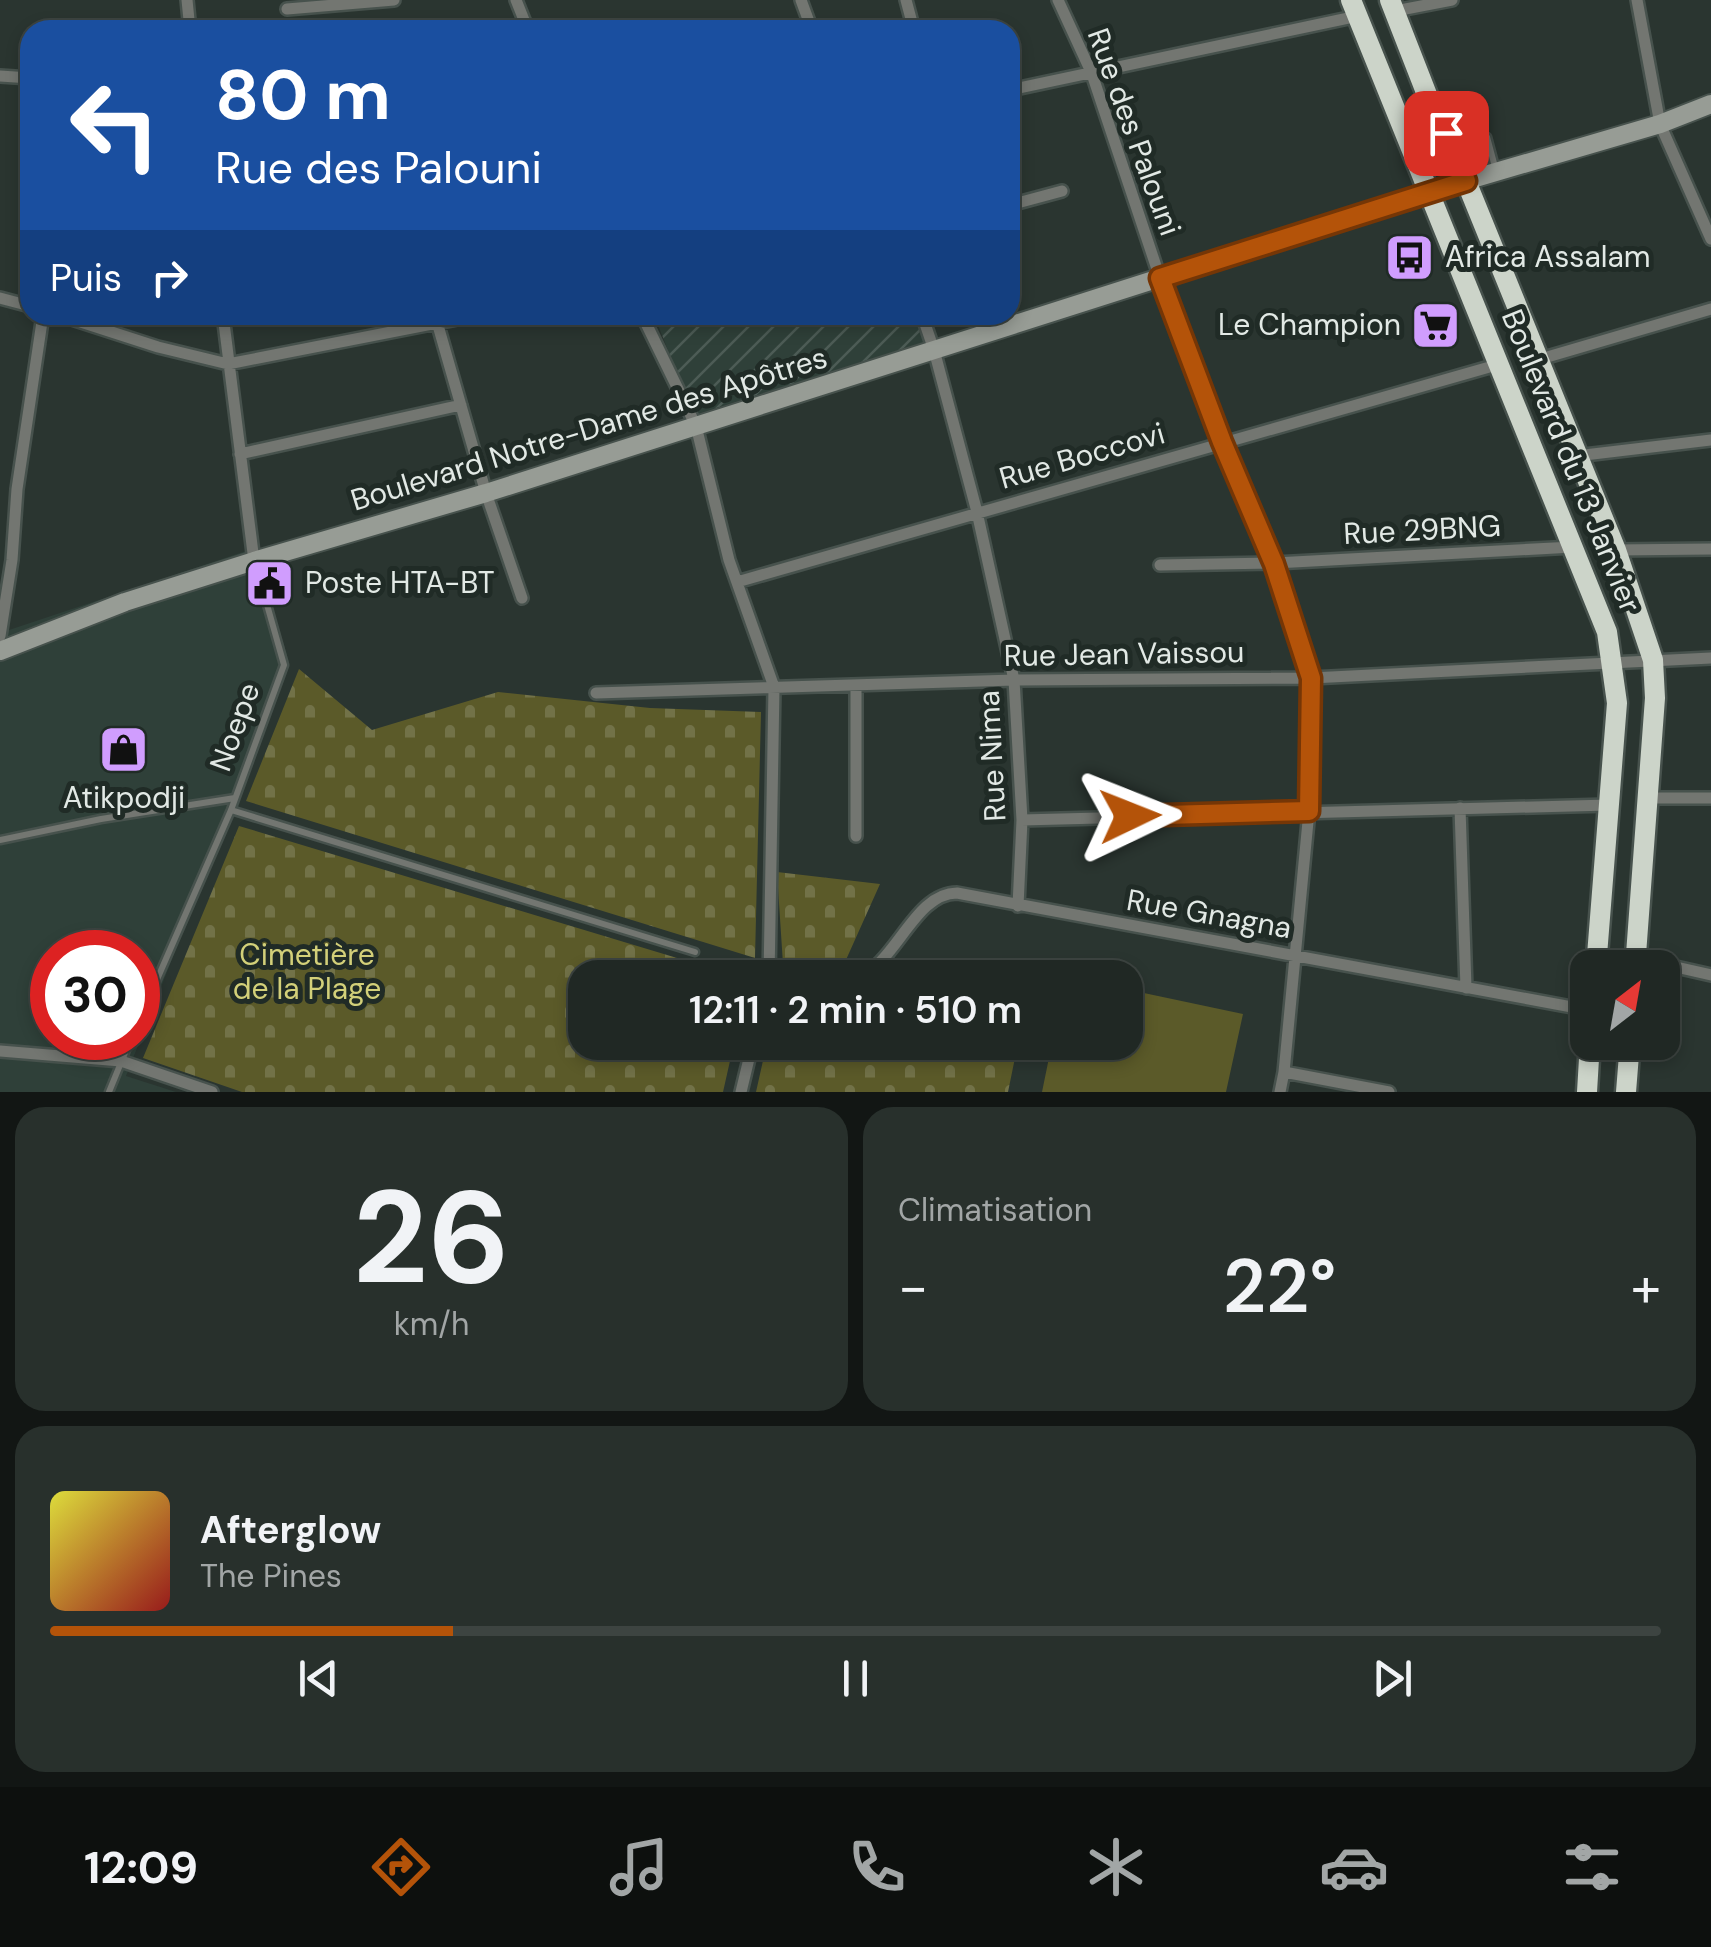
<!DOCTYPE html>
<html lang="fr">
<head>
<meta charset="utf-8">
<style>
	:root { --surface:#202824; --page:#28302c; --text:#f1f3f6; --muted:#a2a6a6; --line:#3d4441; --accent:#b45309 }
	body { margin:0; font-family:"DM Sans",sans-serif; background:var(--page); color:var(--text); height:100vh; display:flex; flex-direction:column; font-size:38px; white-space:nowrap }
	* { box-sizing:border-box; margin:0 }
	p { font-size:32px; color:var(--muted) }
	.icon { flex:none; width:55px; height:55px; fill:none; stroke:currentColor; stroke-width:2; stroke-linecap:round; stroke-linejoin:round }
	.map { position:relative; height:1092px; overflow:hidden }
	.details { display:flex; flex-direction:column; gap:15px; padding:15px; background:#121614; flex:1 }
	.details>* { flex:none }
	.guide { position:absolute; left:20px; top:20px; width:1000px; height:305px; border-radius:30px; box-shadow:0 5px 15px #0003,0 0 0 2px var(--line); background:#1a4fa0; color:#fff; overflow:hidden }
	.needle { width:65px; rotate:31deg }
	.controls { position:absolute; left:1570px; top:950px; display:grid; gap:20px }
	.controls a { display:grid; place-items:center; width:110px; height:110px; border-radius:20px; background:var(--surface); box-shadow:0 5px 15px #0003,0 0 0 2px var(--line); font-size:50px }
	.speed { position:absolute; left:30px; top:930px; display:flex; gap:20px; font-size:50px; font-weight:700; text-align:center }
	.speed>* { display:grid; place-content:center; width:130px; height:130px; border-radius:50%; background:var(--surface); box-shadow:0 5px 15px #0003,0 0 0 2px var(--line); line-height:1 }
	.speed .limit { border:15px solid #d22; background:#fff; color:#111 }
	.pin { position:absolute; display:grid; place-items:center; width:85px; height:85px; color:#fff; margin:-42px; border-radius:20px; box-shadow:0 5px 15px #0006 }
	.me { position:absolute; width:110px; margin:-55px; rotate:88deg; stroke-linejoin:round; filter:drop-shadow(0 0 8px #0008) }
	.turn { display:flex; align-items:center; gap:35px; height:210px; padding:0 30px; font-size:45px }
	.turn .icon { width:130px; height:130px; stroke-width:2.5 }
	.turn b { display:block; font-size:70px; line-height:85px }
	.then { display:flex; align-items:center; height:95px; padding:0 30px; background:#0003; gap:20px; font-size:38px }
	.big { font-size:75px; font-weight:600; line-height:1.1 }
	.details .card { flex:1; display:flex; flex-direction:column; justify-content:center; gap:15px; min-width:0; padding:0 35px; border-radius:30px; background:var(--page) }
	.details .dial { align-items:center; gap:0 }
	.dial b { font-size:130px; line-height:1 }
	.song { display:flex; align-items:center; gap:30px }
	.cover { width:120px; height:120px; border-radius:15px; background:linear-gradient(135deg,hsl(60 70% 55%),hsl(0 70% 35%)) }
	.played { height:10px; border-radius:5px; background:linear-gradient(90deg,var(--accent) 25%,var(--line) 25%) }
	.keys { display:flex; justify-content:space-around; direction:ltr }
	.heat { display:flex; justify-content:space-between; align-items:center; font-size:55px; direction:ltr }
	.details .tiles { flex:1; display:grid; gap:15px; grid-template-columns:1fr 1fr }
	.card:last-child { grid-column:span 2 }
	.trip { position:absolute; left:568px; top:960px; width:575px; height:100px; border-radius:30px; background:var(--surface); box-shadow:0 5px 15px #0003,0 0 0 2px var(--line); font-weight:600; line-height:100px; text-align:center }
	.tabs { display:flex; height:160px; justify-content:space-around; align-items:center; background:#0d100e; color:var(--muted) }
	.tabs .icon { width:70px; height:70px }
	.tabs .current { color:var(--accent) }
	.tabs b { font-size:45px; color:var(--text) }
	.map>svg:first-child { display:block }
</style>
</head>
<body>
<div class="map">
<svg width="1711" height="1092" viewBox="0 0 1711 1092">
	<defs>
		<pattern id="industrial-furrows" width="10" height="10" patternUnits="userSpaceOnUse" patternTransform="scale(2.5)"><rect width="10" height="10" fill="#2f4039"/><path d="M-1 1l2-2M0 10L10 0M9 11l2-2" fill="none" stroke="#4d5c56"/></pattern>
		<pattern id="cemetery-stones" width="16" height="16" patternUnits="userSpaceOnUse" patternTransform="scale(2.5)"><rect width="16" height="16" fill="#5b5a29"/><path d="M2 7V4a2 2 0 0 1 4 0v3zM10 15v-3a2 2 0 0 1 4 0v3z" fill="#727248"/></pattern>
	</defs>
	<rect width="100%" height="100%" fill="#2a3530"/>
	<path fill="#2f4039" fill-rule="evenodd" d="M255,548L289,662L126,1076L176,1092H0V633ZM52,952H138V1038H52Z"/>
	<path fill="url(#industrial-furrows)" d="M654,315H914L924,342L694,415Z"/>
	<path fill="url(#cemetery-stones)" d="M299,669L372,730L498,692L650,708L761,712L755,958L246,801Z
		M239,826L740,977L585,978V1042L734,1043L723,1092H242L143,1058Z
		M777,872L880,884L845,962L817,972L783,964Z
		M767,1043V1042L1018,1043L1008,1092H756Z"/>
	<path fill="#5b5a29" d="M1125,989L1243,1014L1226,1092H1042L1052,1043L1125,1042Z"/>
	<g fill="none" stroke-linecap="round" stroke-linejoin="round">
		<defs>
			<path id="lane" d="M1457,144L1487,137L1495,167
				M231,810L695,952
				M0,840L101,819L235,798
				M138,1023L231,810L284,665L255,562
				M109,1092L131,1038"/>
			<path id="street" d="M187,0L190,30
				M516,0L528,30
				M801,0L812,30
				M906,0L914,30
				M1058,0L1092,74L1160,278L1222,442L1275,563L1311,678L1309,811L1284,1072L1280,1092
				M1637,0L1660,124L1711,239
				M287,9L394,0
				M1395,11L1452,0
				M0,76L30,78
				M1010,90L1358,16
				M1010,205L1062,191
				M0,298L30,306
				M59,315L158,347L228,364L478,315
				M223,315L254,561
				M435,315L486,493L522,598
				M642,315L696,426L729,560L774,687L769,978
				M922,315L934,350L977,512L1014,680L1022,820L1018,906
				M1537,360L1711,309
				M240,454L461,405
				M1576,456L1711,440
				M1616,550L1711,549
				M1160,565L1275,563L1573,547
				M737,582L1500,364
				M0,636L12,560L17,489L43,315
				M596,693L1014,680L1311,678L1711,658
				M1648,798H1711
				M1460,808L1466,988
				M1022,820L1609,805
				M856,836V685
				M1636,958L1711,975
				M770,975L827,978
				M855,978C895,968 913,893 957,893L1588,1010
				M0,1051L121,1061L212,1092
				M1284,1072L1389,1092
				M741,1092L753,1042"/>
			<path id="secondary" d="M0,651L125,602L254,561L486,493L1448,186L1660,124L1711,104"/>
			<path id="highway" d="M1351,0L1607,632L1617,703L1596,968
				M1390,0L1431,105L1446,133L1466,181L1616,550L1653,660L1655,698L1635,968
				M1587,1092L1590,1042
				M1626,1092L1630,1042"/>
		</defs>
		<use href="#lane" stroke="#47524d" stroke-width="11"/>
		<use href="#street" stroke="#47524d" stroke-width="16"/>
		<use href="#secondary" stroke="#47524d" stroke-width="22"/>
		<use href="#highway" stroke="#47524d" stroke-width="25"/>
		<use href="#lane" stroke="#737671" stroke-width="6"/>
		<use href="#street" stroke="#737671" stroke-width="11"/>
		<use href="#secondary" stroke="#979c95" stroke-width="18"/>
		<use href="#highway" stroke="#ccd4c9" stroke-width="20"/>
	</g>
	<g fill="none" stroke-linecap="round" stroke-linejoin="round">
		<defs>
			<path id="route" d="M1130,816L1309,811L1311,678L1274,564L1222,442L1160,278L1466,181L1446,133"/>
		</defs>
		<use href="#route" stroke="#753606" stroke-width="25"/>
		<use href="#route" stroke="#b45309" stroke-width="18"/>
	</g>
	<defs>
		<symbol id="bus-square" viewBox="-11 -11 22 22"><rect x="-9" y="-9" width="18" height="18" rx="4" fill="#d09dfe" stroke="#202b26"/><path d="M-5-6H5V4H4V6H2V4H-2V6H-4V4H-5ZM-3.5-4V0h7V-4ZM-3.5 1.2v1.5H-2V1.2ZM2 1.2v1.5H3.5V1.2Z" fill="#111"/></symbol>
		<symbol id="supermarket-square" viewBox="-11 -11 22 22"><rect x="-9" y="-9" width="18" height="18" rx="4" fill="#d09dfe" stroke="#202b26"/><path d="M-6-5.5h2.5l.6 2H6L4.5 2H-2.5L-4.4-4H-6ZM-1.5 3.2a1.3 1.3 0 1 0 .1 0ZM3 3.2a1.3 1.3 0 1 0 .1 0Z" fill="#111"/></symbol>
		<symbol id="civic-square" viewBox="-11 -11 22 22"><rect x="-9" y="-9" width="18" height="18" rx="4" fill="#d09dfe" stroke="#202b26"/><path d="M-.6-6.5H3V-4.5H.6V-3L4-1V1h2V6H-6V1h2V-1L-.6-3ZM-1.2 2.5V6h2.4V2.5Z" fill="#111"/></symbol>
		<symbol id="shop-square" viewBox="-11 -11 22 22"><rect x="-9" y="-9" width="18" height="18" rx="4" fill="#d09dfe" stroke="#202b26"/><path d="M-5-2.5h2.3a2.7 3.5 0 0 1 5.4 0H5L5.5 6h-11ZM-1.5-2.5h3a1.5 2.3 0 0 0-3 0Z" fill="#111"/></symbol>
	</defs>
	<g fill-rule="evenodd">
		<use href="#bus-square" x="1382" y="230" width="55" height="55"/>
		<use href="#supermarket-square" x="1408" y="298" width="55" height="55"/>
		<use href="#civic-square" x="242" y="556" width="55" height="55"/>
		<use href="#shop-square" x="96" y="722" width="55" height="55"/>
	</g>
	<g text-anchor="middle" stroke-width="10" stroke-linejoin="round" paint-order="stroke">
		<g font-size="30" fill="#e2e9e5" stroke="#202b26">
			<text transform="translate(1134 132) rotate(70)" y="10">Rue des Palouni</text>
			<text transform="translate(589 429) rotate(-17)" y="10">Boulevard Notre-Dame des Apôtres</text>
			<text transform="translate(1082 456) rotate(-16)" y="10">Rue Boccovi</text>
			<text transform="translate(1571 461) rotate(68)" y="10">Boulevard du 13 Janvier</text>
			<text transform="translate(1422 530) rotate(-3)" y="10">Rue 29BNG</text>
			<text transform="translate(1124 654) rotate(-1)" y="10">Rue Jean Vaissou</text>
			<text transform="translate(235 727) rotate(-70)" y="10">Noepe</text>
			<text transform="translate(992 756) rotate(-93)" y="10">Rue Nima</text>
			<text transform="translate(1209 914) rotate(10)" y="10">Rue Gnagna</text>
		</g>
		<g font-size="30" fill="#e2e9e5" stroke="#202b26" text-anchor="start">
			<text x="1445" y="267">Africa Assalam</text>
			<text x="1401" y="335" text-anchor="end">Le Champion</text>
			<text x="305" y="593">Poste HTA-BT</text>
			<text x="124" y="808" text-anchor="middle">Atikpodji</text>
		</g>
		<g font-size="30" fill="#d3d079" stroke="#202b26">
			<text x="307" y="965">Cimetière<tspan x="307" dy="34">de la Plage</tspan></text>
		</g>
	</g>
</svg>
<div class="controls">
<a><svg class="needle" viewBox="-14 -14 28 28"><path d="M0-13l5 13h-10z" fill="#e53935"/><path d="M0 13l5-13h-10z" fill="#a2a6a6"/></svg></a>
</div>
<div class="speed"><div class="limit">30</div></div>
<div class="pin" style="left:1446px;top:133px;background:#d93025"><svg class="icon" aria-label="arrive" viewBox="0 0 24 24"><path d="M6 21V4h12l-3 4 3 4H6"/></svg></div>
<svg class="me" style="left:1130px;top:816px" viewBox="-20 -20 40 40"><path d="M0-17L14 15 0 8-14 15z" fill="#b45309" stroke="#fff" stroke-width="4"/></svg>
<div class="trip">12:11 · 2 min · 510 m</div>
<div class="guide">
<div class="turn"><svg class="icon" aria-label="left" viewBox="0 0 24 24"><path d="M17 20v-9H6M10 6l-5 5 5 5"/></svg><div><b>80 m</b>Rue des Palouni</div></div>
<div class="then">Puis<svg class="icon" aria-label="right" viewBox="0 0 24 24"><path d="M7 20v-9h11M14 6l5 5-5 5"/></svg></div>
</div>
</div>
<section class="details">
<div class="tiles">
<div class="card dial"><b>26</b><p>km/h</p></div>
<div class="card"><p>Climatisation</p>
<div class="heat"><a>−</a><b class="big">22°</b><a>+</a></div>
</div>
<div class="card">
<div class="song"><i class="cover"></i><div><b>Afterglow</b><p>The Pines</p></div></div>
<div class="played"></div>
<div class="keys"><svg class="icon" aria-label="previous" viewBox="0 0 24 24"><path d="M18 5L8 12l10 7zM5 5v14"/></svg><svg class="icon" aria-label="pause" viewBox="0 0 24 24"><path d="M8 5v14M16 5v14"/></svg><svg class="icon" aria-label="next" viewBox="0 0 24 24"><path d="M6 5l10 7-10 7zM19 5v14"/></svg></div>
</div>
</div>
</section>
<nav class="tabs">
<b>12:09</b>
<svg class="icon current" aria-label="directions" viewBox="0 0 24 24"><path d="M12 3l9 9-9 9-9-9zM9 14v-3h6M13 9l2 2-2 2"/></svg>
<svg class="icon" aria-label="music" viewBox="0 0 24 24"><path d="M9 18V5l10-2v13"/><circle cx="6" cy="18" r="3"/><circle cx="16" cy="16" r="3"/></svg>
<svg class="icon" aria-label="phone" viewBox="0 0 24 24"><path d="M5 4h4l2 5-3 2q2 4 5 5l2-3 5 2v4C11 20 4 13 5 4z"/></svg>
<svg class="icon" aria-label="climate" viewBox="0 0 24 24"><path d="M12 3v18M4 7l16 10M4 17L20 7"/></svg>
<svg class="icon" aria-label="car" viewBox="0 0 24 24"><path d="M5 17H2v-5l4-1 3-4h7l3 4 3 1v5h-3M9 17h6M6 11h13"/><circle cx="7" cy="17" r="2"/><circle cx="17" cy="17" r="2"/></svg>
<svg class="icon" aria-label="filters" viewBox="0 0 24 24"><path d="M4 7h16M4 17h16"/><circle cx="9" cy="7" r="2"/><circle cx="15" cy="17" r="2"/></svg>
</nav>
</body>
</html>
